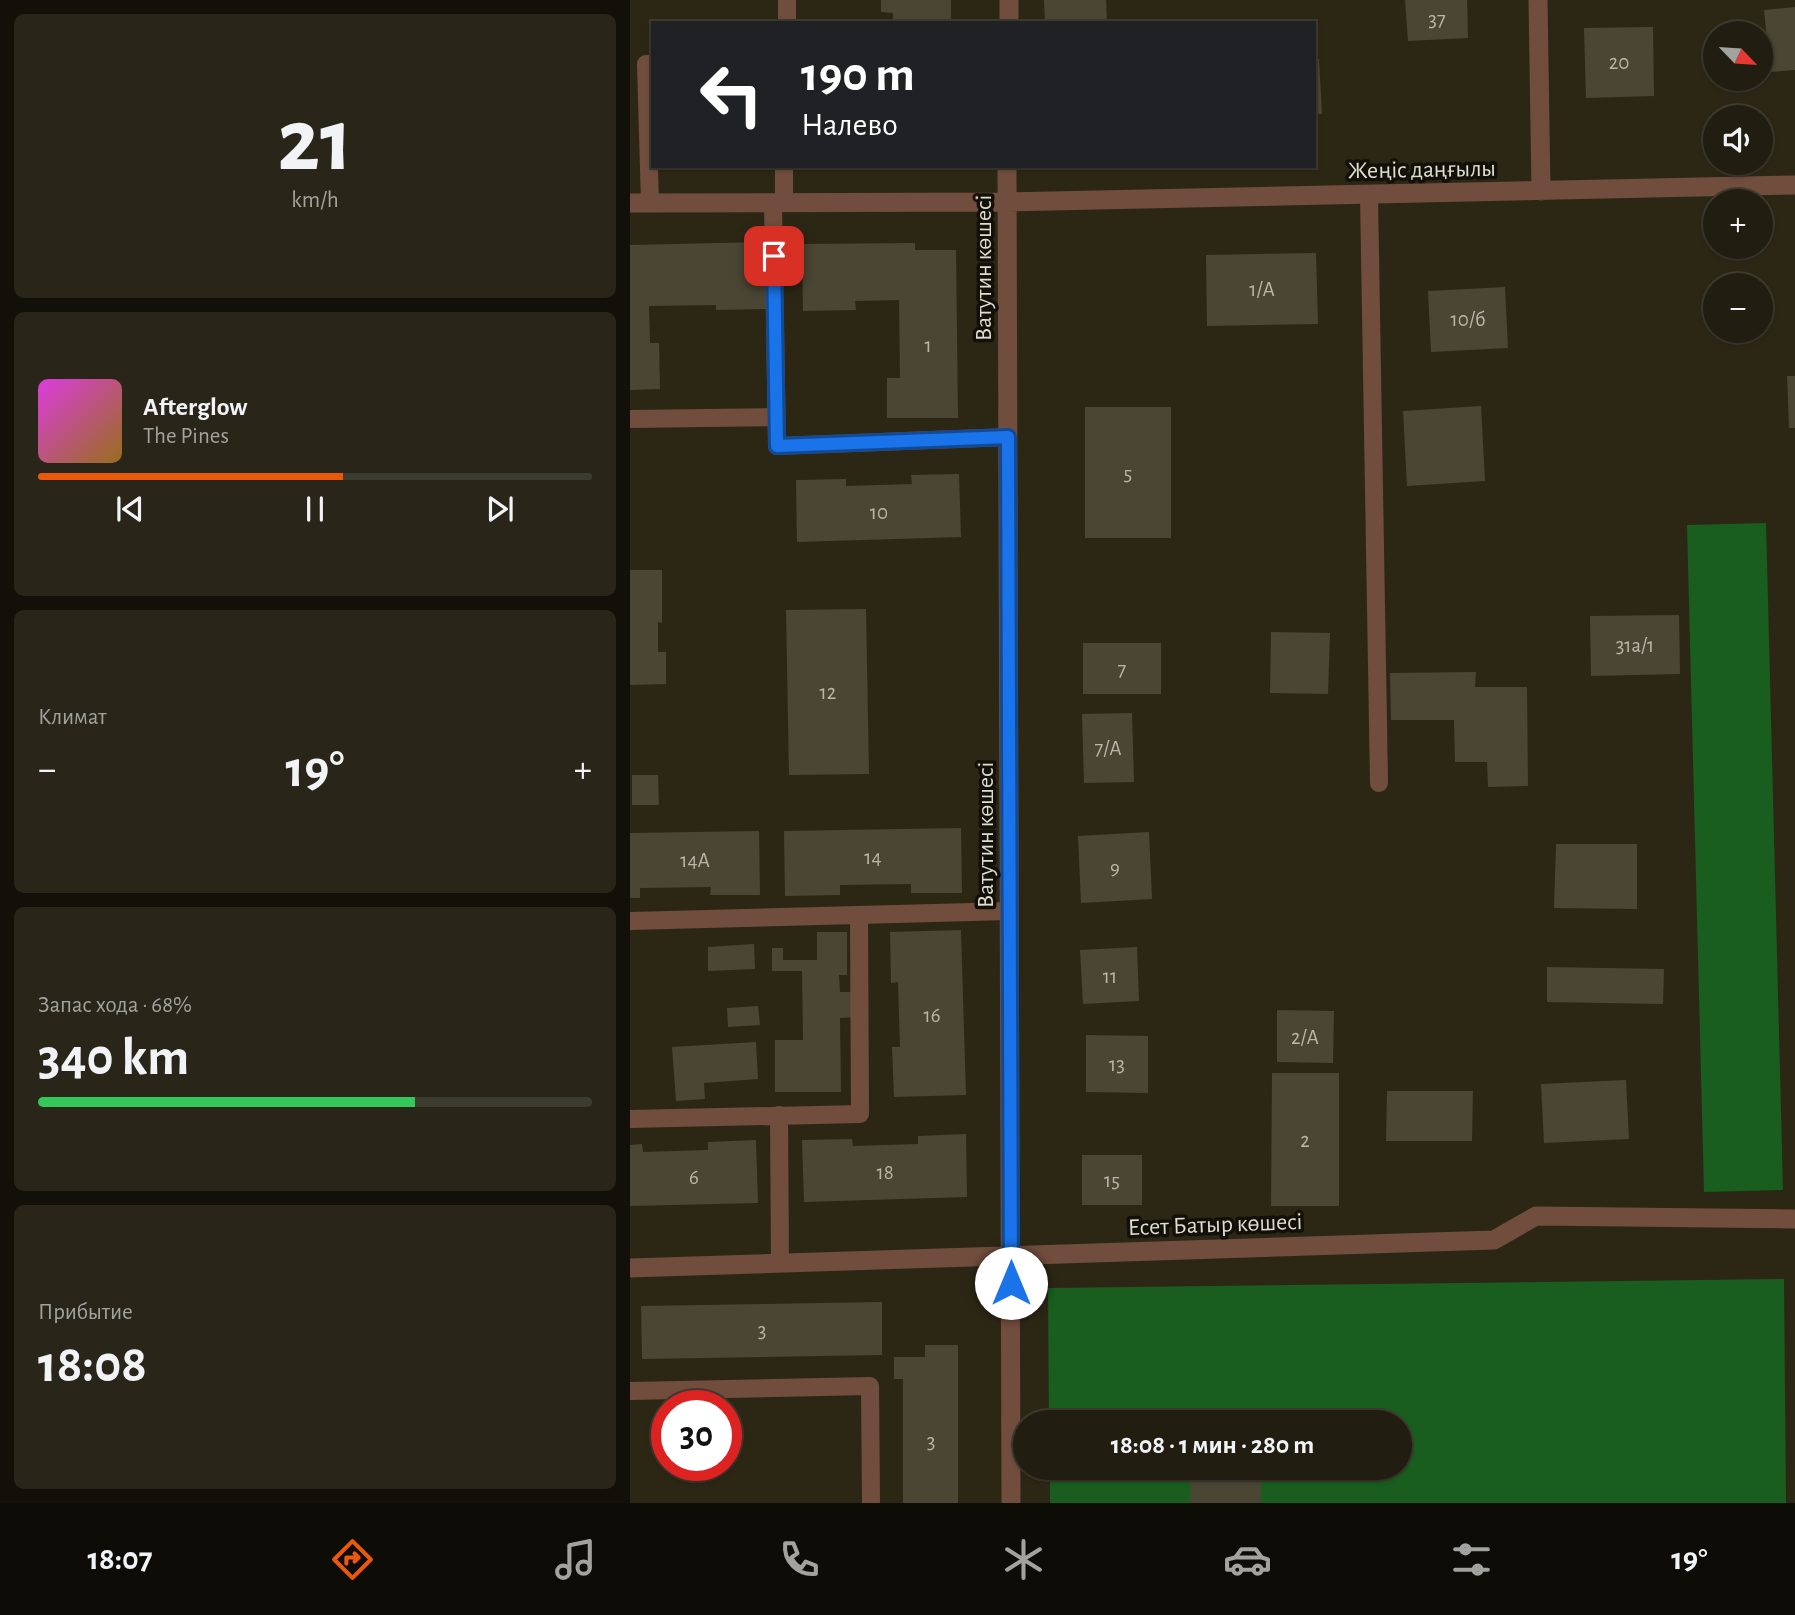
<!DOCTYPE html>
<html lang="ru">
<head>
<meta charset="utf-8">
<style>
	:root { --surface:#211d10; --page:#292619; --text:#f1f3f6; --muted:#a2a29f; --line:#3e3b30; --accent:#ea580c }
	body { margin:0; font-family:"Alegreya Sans",sans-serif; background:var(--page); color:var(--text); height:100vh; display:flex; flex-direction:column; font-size:26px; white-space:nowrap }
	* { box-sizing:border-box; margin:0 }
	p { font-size:23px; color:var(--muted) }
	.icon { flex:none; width:38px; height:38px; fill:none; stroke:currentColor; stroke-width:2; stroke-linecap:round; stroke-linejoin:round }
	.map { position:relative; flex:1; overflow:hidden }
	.side { display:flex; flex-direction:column; gap:14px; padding:14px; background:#121009; width:630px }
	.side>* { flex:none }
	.banner { position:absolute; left:21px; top:21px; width:665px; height:147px; border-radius:0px; box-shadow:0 2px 5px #0004,0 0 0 2px var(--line); background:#202124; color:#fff; overflow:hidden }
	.needle { width:46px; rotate:115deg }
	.controls { position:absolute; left:1073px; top:21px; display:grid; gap:14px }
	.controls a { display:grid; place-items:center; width:70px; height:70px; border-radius:50%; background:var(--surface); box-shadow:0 2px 5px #0004,0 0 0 2px var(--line); font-size:35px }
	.speed { position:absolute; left:21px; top:1390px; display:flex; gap:14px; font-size:35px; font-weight:700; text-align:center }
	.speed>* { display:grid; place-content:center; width:91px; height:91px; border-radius:50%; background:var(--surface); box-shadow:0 2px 5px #0004,0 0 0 2px var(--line); line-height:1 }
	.speed .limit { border:10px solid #d22; background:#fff; color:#111 }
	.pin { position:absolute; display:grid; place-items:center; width:60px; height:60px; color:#fff; margin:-30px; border-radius:14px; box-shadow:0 4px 10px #0006 }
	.me { position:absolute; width:77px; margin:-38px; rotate:0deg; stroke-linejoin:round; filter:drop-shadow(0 0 5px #0008) }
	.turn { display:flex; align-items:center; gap:24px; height:147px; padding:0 35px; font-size:32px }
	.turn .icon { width:91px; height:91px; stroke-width:2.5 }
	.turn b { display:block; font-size:49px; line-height:60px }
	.big { font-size:52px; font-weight:600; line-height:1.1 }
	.side .widget { flex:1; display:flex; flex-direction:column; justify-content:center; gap:10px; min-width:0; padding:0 24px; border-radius:10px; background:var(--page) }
	.side .dial { align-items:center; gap:0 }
	.dial b { font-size:91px; line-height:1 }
	.song { display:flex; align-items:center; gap:21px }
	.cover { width:84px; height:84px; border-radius:10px; background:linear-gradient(135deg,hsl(300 70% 55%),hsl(40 70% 35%)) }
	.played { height:7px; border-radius:4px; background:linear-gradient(90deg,var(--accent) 55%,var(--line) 55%) }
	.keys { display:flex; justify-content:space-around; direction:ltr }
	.heat { display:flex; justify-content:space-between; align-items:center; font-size:38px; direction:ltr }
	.charge { height:10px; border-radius:5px; background:linear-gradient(90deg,#34c759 68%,var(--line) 0) }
	.trip { position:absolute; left:383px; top:1410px; width:399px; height:70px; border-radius:35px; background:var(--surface); box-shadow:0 2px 5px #0004,0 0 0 2px var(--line); font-weight:600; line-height:70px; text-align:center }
	.menu { display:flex; height:112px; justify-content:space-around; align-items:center; background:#0d0c06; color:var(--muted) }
	.menu .icon { width:49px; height:49px }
	.menu .selected { color:var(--accent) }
	.menu b { font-size:32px; color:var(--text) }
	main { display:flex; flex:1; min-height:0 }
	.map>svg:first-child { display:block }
</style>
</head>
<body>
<main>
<section class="side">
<div class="widget dial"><b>21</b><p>km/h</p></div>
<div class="widget">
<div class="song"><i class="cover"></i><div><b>Afterglow</b><p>The Pines</p></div></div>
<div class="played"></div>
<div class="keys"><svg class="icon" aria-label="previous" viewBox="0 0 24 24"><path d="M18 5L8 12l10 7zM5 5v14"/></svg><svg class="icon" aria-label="pause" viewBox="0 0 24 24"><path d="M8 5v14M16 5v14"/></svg><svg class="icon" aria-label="next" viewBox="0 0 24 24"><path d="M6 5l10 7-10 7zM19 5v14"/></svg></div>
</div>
<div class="widget"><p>Климат</p>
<div class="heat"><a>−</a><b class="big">19°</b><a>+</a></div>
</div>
<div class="widget"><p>Запас хода · 68%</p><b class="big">340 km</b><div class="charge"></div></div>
<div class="widget"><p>Прибытие</p><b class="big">18:08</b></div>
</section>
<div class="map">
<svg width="1165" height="1503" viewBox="0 0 1165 1503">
	<rect width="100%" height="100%" fill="#2c2715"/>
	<path fill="#195e1f" d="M1136,523L1153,1190L1074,1192L1057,525Z
		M1154,1279L1156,1503H420V1468H770V1423H419L418,1288Z"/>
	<path fill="#4b4633" d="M251,0H321V23H263V13L251,12Z
		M414,0H476L477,23H415Z
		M775,0H837L838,38L778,41Z
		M1165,7V70L1140,72L1134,10Z
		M1023,27L1024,96L956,98L954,28Z
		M684,59H689L692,114H684Z
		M136,242L137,309L86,310V305L19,306L20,343H29L30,389L0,390V245Z
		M285,243V250H326L328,418H257V378H270L269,300L225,301L226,310L173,311L172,244Z
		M686,253L688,324L577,326L576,255Z
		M875,287L878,348L801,352L798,291Z
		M1157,376H1165V428H1159Z
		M851,406L855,481L777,486L773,411Z
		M455,407H541V538H455Z
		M329,474L331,537L167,542L166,480L216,479V486L282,484L281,475Z
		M0,570H32V623L28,622V652H36V684L0,685Z
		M236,609L239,774L159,775L156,610Z
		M1049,615L1050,674L961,676L960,616Z
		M641,632L700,633L698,694L640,693Z
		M453,643H531V694H453Z
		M846,672L845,687H897L898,786L858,787L857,762H825L824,720H761L760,673Z
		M502,713L504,782L454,783L452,714Z
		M2,775H28L29,805H2Z
		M331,828L332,893H281V884L210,885V895L155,896L154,831Z
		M129,831L130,895H80L81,887L10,888V898H0V833Z
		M519,832L522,899L451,903L448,836Z
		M926,844H1007V909L924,908Z
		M331,930L336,1095L264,1097L262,1047H270L268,982L261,983L260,932Z
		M187,932H217V975H209L210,992H229V1017L210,1018L211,1092H145V1040H173L172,971H142V948H153V960H187Z
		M124,944L125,969L78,971V947Z
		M507,947L509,1001L453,1004L450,950Z
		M917,967L1034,969L1033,1004L917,1002Z
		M128,1006L130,1025L98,1027L97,1008Z
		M647,1010L704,1011L703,1063L647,1062Z
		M456,1035L518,1036V1093L456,1092Z
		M126,1042L128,1079L74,1083L75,1099L46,1101L42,1047Z
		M642,1073H709V1206H641Z
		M996,1080L999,1139L914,1143L911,1084Z
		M757,1091H843L842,1141H756Z
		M336,1134L337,1197L174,1202L172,1140L222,1139L223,1146L288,1144V1136Z
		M126,1140L128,1203L0,1206V1145L12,1144L13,1152L78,1150V1142Z
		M452,1155H512V1205H452Z
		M252,1302V1355L12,1359L11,1306Z
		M295,1345H328V1503H273V1379H264V1357H295Z
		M561,1468H631V1503H560Z"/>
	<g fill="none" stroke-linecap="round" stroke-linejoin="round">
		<path stroke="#714d3e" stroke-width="18" d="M157,23V0
			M739,195L749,783
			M20,203L16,64H23
			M143,203L147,446L378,437
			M154,203V166
			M0,419L146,417
			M0,921L380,911
			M149,1115L150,1263
			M0,1119L230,1114L229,915
			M0,1391L240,1386L241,1503"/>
		<path stroke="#714d3e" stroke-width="19" d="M908,0L911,191
			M379,23V0
			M377,166L381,1503
			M0,203L377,202L1165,185
			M0,1268L864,1240L906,1216L1165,1219"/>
	</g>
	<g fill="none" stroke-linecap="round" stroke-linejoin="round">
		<defs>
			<path id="route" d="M144,256L147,446L378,437L381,1283"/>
		</defs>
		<use href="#route" stroke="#114b97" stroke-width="18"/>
		<use href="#route" stroke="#1a73e8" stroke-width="12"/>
	</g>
	<g text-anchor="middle" stroke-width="7" stroke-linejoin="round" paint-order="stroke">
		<g font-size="21" fill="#bab6aa">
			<text x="807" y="26">37</text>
			<text x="989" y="69">20</text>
			<text x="632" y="296">1/А</text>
			<text x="838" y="326">10/б</text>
			<text x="298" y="352">1</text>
			<text x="498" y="480">5</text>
			<text x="249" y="519">10</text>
			<text x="1005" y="652">31а/1</text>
			<text x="492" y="676">7</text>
			<text x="198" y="699">12</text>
			<text x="478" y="755">7/А</text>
			<text x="243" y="864">14</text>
			<text x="65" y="867">14А</text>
			<text x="485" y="874">9</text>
			<text x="480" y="983">11</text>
			<text x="302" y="1022">16</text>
			<text x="675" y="1044">2/А</text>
			<text x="487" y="1071">13</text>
			<text x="675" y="1147">2</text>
			<text x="255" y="1179">18</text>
			<text x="64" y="1184">6</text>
			<text x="482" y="1187">15</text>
			<text x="132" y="1337">3</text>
			<text x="301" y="1448">3</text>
		</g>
		<g font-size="24" fill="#dfdcd1" stroke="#121008">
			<text transform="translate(792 169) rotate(-1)" y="8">Жеңіс даңғылы</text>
			<text transform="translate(353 268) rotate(-90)" y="8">Ватутин көшесі</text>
			<text transform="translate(355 835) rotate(-90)" y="8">Ватутин көшесі</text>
			<text transform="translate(585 1224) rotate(-2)" y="8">Есет Батыр көшесі</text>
		</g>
	</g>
</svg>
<div class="controls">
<a><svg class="needle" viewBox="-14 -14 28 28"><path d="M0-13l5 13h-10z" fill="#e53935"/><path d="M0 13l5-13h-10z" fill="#a2a29f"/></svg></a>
<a><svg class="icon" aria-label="sound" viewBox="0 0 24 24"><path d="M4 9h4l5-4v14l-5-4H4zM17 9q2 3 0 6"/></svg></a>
<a>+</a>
<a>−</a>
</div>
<div class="speed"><div class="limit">30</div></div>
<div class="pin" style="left:144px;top:256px;background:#d93025"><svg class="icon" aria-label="arrive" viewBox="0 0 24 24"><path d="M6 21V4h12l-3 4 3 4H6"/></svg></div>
<svg class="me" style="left:381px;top:1283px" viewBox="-20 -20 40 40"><circle r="19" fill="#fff"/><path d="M0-13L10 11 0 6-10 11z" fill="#1a73e8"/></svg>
<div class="trip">18:08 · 1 мин · 280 m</div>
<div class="banner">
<div class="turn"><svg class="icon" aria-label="left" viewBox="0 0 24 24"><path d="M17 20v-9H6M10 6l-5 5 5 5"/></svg><div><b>190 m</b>Налево</div></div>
</div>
</div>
</main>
<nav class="menu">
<b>18:07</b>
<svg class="icon selected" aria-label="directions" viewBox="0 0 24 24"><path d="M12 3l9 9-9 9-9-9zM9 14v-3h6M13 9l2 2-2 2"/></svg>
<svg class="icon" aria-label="music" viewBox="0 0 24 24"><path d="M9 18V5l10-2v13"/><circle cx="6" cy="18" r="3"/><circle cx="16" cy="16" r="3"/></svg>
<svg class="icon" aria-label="phone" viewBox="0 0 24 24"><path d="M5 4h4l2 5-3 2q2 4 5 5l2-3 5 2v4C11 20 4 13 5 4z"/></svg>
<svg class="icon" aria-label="climate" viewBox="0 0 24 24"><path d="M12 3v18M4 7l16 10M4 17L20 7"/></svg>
<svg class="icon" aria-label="car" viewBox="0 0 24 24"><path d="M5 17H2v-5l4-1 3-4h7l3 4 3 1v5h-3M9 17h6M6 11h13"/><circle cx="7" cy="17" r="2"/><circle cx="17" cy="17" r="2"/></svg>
<svg class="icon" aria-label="filters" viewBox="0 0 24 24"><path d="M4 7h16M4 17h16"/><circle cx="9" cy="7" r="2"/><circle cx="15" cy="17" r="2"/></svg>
<b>19°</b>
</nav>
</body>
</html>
